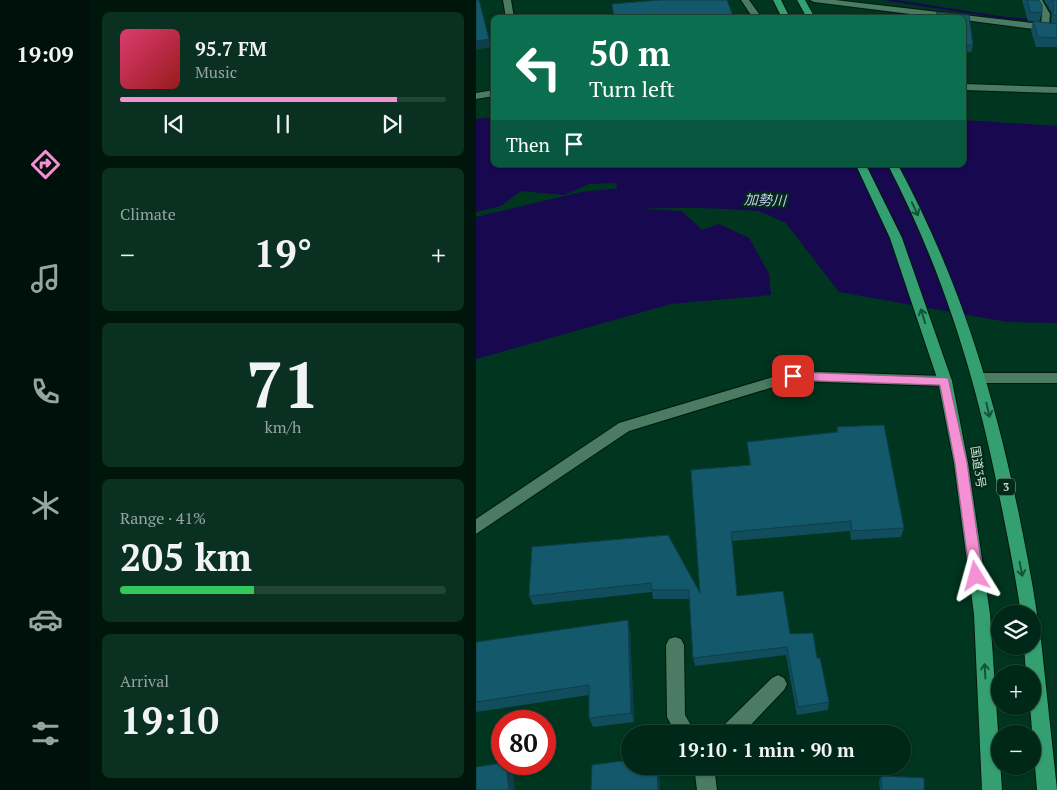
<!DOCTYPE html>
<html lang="en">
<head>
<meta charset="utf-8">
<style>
	:root { --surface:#002818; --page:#0a3021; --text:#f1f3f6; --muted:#95a6a2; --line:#224437; --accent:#f491d4 }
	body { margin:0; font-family:"PT Serif","Noto Sans JP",serif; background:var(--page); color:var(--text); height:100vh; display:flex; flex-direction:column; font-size:19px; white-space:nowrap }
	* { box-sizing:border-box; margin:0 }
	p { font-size:16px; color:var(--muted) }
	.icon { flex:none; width:28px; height:28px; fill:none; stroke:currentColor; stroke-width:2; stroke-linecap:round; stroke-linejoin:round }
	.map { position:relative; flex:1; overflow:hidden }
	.panel { display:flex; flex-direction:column; gap:12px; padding:12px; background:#00160d; width:386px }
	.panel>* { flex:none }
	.top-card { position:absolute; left:15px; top:15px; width:475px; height:152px; border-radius:8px; box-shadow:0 1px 4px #0004,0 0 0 1px var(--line); background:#0b6e4f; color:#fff; overflow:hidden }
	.buttons { position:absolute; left:515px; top:605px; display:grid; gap:10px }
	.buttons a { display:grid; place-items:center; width:50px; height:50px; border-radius:50%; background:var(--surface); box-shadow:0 1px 4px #0004,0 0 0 1px var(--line); font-size:25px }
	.speed { position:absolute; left:15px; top:710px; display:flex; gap:10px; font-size:25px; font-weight:700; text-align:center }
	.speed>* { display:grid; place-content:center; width:65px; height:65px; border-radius:50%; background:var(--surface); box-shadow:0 1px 4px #0004,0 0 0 1px var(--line); line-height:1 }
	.speed .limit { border:8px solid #d22; background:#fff; color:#111 }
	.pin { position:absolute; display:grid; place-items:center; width:42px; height:42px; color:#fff; margin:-21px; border-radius:10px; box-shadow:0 2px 8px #0006 }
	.me { position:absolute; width:55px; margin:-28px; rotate:352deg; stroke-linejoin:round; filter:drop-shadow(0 0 4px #0008) }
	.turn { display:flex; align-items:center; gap:18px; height:105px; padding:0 15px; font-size:22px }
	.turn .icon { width:65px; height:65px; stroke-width:2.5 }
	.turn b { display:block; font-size:35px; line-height:42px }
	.then { display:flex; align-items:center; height:48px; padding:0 15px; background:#0003; gap:10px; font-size:19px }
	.big { font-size:38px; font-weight:600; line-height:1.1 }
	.panel .widget { flex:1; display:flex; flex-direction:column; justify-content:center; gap:8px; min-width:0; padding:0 18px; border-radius:8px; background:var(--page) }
	.panel .dial { align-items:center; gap:0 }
	.dial b { font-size:65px; line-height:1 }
	.song { display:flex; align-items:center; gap:15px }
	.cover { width:60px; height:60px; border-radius:8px; background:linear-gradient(135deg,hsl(340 70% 55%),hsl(0 70% 35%)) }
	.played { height:5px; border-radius:2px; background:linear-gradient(90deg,var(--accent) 85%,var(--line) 85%) }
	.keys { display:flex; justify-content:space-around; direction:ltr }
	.heat { display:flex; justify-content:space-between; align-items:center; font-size:28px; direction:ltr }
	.charge { height:8px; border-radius:4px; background:linear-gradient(90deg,#34c759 41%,var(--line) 0) }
	.trip { position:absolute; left:145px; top:725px; width:290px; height:50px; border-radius:25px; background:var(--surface); box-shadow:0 1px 4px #0004,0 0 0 1px var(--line); font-weight:600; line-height:50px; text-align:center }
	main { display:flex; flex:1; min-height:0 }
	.menu { display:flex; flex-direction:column; width:90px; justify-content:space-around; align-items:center; background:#00100a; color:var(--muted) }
	.menu .icon { width:35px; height:35px }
	.menu .active { color:var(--accent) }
	.menu b { font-size:22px; color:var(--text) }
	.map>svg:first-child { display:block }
</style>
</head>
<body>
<main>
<nav class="menu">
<b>19:09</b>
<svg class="icon active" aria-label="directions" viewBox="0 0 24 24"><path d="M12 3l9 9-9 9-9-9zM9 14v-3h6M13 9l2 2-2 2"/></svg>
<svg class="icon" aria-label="music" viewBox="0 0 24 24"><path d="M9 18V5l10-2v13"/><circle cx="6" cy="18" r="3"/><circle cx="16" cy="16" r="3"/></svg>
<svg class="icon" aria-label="phone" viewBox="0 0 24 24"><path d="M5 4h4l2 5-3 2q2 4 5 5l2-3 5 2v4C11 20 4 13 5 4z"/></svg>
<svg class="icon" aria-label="climate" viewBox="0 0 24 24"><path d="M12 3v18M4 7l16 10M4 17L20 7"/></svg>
<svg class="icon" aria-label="car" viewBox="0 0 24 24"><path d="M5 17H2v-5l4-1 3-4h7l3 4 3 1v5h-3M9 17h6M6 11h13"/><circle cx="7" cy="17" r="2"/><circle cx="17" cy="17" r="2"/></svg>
<svg class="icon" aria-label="filters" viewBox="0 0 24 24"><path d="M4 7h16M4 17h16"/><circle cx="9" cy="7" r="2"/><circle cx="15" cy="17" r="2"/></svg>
</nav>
<section class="panel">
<div class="widget">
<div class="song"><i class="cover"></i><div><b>95.7 FM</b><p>Music</p></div></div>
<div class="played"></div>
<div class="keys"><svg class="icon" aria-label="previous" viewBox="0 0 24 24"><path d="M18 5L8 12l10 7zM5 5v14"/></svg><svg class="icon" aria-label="pause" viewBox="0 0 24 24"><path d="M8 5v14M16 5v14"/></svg><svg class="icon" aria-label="next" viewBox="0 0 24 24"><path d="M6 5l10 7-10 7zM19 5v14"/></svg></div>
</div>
<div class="widget"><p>Climate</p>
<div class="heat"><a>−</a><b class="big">19°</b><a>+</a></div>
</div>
<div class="widget dial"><b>71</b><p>km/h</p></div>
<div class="widget"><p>Range · 41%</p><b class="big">205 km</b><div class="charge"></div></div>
<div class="widget"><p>Arrival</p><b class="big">19:10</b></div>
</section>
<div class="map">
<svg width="581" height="790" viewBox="0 0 581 790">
	<rect width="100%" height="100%" fill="#003520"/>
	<path fill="#170850" d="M17,117L18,165H488V120L581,126V323L531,322L363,292L310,223L239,192L195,187L142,191L140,183L113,184L88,195L45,191L25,206L0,212V119Z
		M137,207L206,211L226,230L243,224L273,238L293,274L295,295L195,304L0,359V226Z"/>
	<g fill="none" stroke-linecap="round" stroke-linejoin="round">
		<path fill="#170850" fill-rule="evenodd" d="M410,0H421L523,16L581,22V24L523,18L412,1Z"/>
		<path fill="#170850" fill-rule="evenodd" d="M185,184L319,189L333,193L338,201L333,209L319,213C260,210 200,204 141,211C92,216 47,230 0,243V217L105,192Z"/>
		<defs>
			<path id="minor" d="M27,0H35L38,18H30Z
				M265,0H273L286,18H277Z
				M334,0H359L565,24L566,14L558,0H566L574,14L573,26L581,27V32L488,20V18H466L338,2Z
				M488,84L581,87V93L488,90Z
				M18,90V96L0,99V93Z
				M317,371L469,376L474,377L476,381L474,385L469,386L317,381L153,431L0,534V519L143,423Z
				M505,373H581V383H505L500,382L498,378L500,374Z
				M199,637L205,639L208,645L209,715L220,734H200L191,717L190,645L193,639Z
				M302,675L308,678L311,684L308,690L266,734H244L246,727L296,678Z
				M218,766H238L241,790H221Z"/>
			<path id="trunk" d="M297,0H305L314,18H306Z
				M321,0H329L339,18H331Z
				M380,165H390L426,238L476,381L492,463L514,614L526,790H506L498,614L478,463L462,381L414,238Z
				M412,165H422C482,277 516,386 542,510C549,545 556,579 561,614L556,621V614H545C540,579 533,544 526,509C502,386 470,277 412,165Z
				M556,632L562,634L565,640L581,790H561L554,706H556V674H550L548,646H556Z"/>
		</defs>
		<use href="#minor" stroke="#02190d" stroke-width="2"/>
		<use href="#trunk" stroke="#02190d" stroke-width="2"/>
		<use href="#minor" fill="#4b7b62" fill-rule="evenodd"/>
		<use href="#trunk" fill="#34a071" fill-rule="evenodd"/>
	</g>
	<path fill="#114d5c" d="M546,0H563L566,13L563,22L552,21Z
		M568,0H581V47H560L555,31L557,21L575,24L576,13Z
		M488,18L497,45L495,52H488Z
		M361,427L428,528L425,537L375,540L374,531L256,541L261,596L314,634L341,658L353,702L352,710L321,715L310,655L219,666L217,658L213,599H177L176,592L57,605L53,596L56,547L224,593L274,465L272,452L271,442L361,432Z
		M154,631L158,722L117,727L113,718V695L0,712V642Z
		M405,776L448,790H404L403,782Z"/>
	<path fill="#0e3e4b" d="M3,0L15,47L0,50V41Z
		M152,620L154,631L158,722L155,713Z
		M30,764L37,772L39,790H33Z
		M181,766H183L184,790H182Z"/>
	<path fill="#14596b" stroke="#0e3e4b" d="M0,0H3L13,39L0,41Z
		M185,0H251L257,16L243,18H138L136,4Z
		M551,0H563L566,5V13L554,12Z
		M576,0H581V16L577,15L578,4Z
		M461,12L493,15L497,45H488V18H460Z
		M557,21L581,24V38L562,37Z
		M408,425L428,528L376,531L375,521L255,532L261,596L307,591L314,634L337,633L341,658H344L353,702L322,707L311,647L217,658L213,590H176L175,583L53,596L56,547L192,535L224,593L215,470L275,465L271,442L362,432L361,427Z
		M152,620L155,713L113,718V685L0,702V642Z
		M154,760V766H181L182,790H115L116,765Z
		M26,763L30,764L33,790H0V767Z
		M405,776L448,778V790H406Z"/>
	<defs><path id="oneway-shaft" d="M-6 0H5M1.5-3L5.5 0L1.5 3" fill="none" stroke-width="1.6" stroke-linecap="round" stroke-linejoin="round" transform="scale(1.25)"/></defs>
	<g stroke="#145338">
		<use href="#oneway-shaft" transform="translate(439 209) rotate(65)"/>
		<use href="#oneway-shaft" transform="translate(447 316) rotate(-107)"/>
		<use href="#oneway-shaft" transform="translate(512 410) rotate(77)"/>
		<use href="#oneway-shaft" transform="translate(545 569) rotate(79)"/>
		<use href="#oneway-shaft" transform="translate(509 671) rotate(-93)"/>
	</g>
	<path fill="#f491d4" stroke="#9f5e8a" d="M317,372L472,378L491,463L507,576L505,580L500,582L496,580L494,576L479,463L464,385L317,380L311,376Z"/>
	<g text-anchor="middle" stroke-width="5" stroke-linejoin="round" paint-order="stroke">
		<rect fill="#032919" stroke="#8daa9a" stroke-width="1" x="521" y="478.5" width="18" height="17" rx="4"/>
		<g font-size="11" font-weight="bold" fill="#c8e1d2">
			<text x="530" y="491">3</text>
		</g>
		<g font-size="12" fill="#c8e1d2" stroke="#032919">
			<text transform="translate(502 467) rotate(81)" y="4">国道3号</text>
		</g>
		<g font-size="14" font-style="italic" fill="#c8ccf7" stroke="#032919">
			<text transform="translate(289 200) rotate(2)" y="5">加勢川</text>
		</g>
	</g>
</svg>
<div class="buttons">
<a><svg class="icon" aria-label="layers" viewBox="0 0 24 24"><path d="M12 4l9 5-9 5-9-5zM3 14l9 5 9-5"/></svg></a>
<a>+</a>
<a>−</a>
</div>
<div class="speed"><div class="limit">80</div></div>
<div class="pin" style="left:317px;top:376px;background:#d93025"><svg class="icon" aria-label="arrive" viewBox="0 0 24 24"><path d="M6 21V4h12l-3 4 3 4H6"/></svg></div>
<svg class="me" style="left:500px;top:576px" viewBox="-20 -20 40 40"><path d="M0-17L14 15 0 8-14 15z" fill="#f491d4" stroke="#fff" stroke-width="4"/></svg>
<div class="trip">19:10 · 1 min · 90 m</div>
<div class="top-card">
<div class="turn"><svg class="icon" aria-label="left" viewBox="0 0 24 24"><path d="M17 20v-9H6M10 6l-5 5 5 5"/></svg><div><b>50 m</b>Turn left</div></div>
<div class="then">Then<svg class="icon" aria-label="arrive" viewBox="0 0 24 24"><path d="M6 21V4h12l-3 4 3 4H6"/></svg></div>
</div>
</div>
</main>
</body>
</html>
